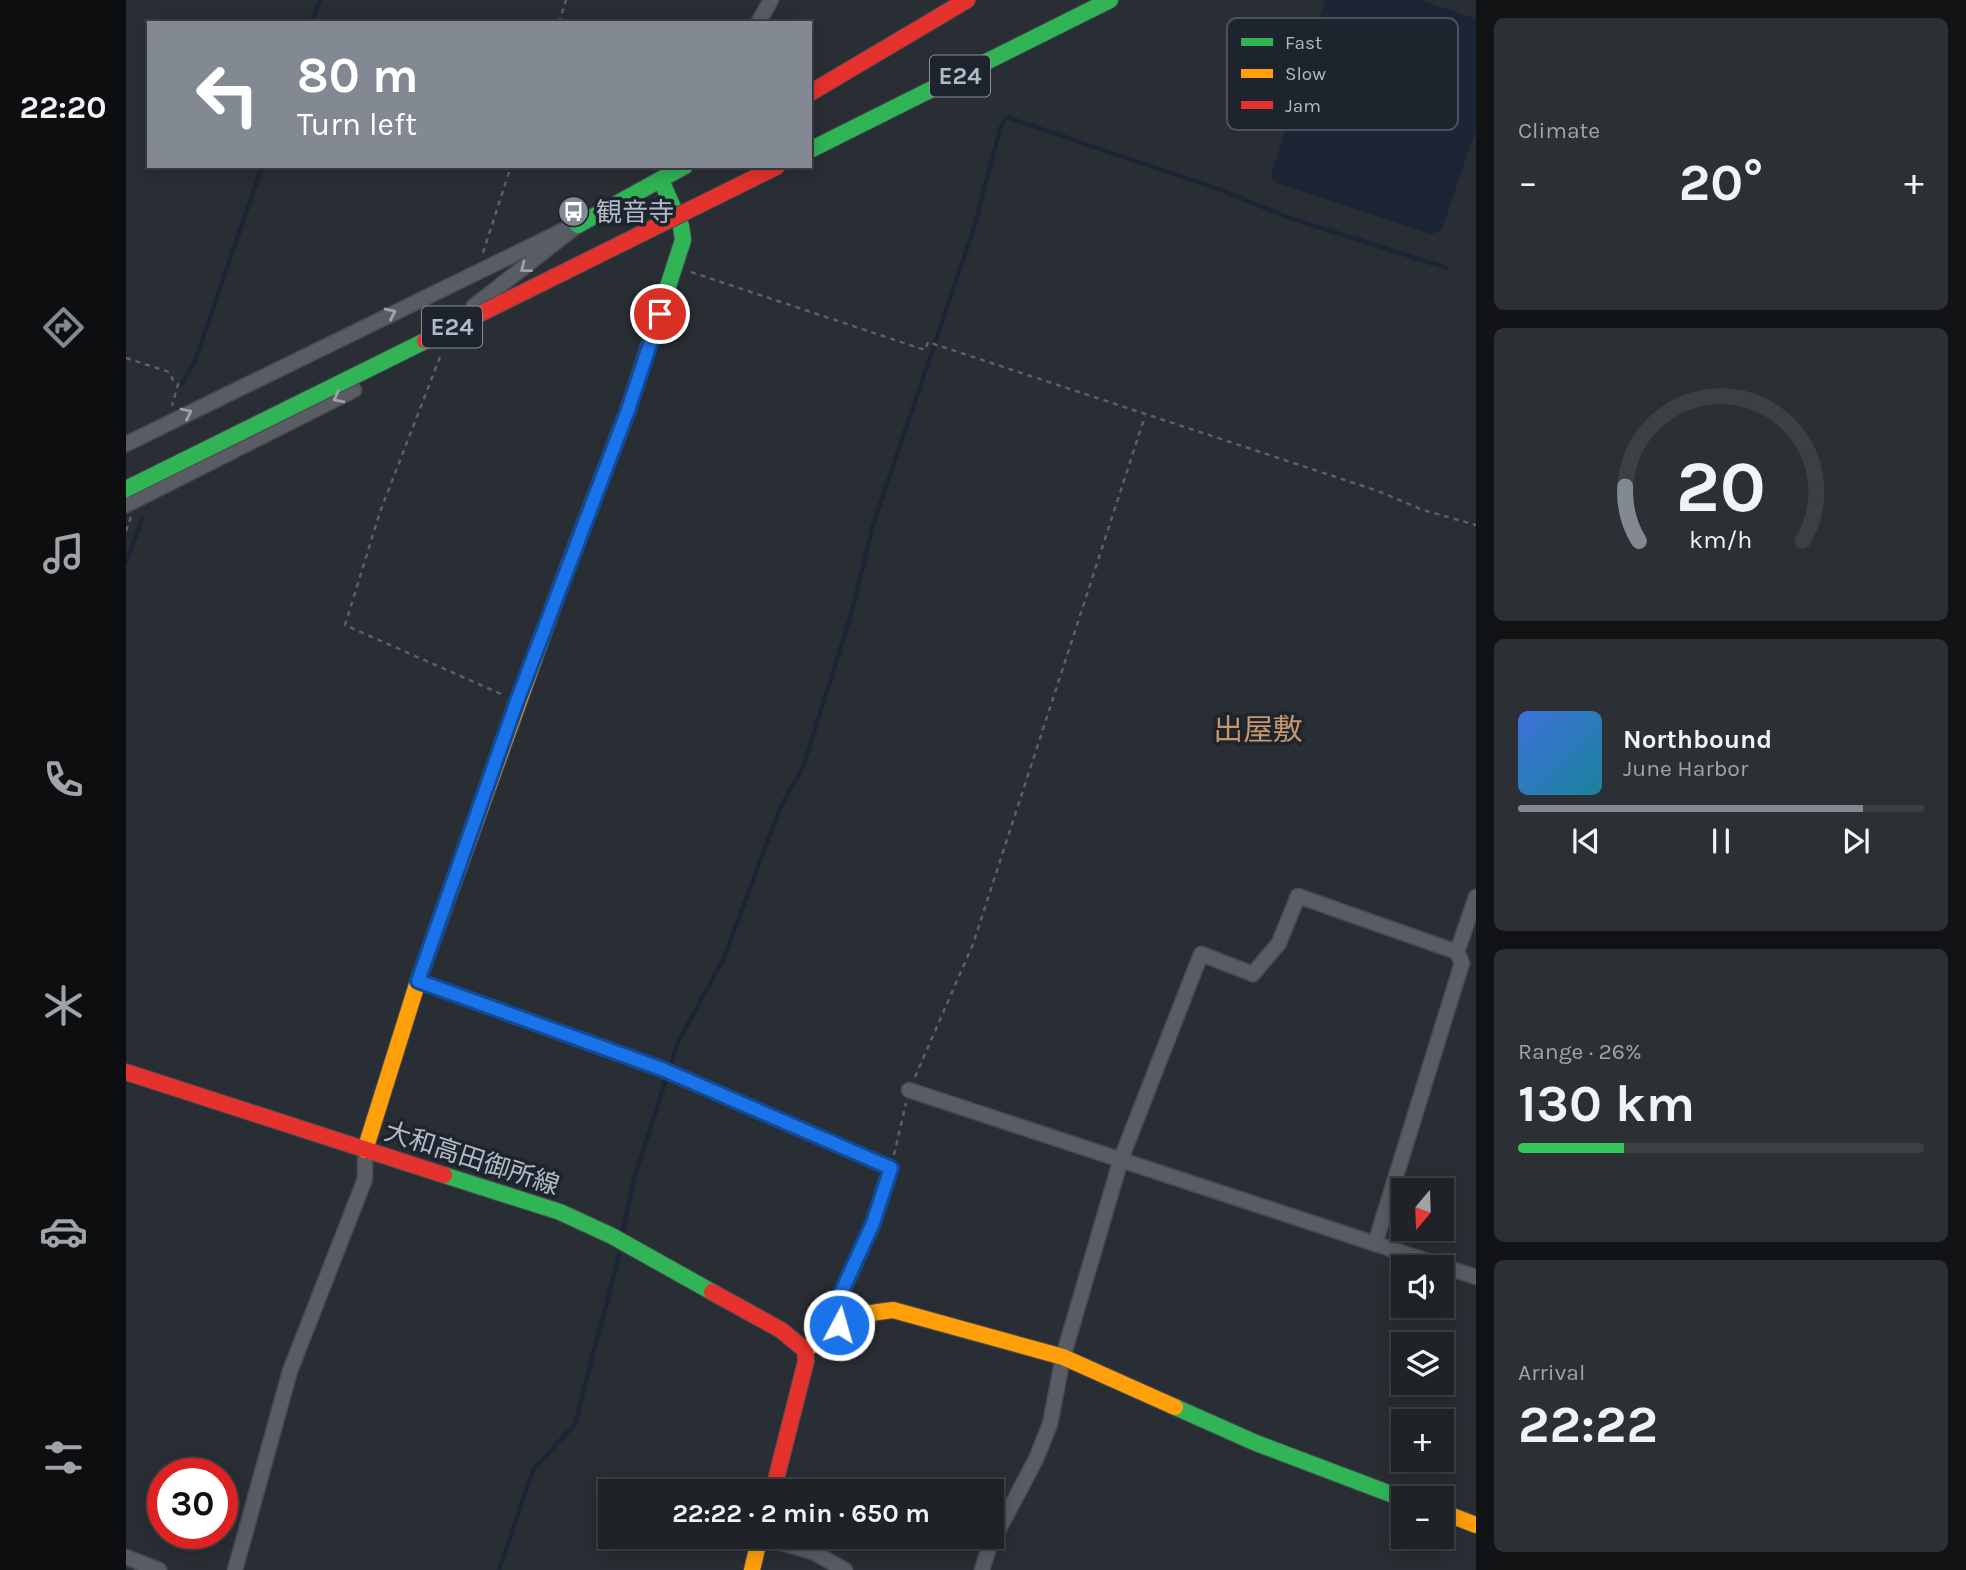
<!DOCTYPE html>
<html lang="en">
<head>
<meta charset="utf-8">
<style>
	:root { --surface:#1f2227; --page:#2c2f33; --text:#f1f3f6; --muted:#a1a4a7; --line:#3c3f44; --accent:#838992 }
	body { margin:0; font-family:Karla,"Noto Sans JP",sans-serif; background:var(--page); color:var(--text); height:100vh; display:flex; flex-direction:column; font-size:26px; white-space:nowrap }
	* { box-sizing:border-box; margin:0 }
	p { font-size:23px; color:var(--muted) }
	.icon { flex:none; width:38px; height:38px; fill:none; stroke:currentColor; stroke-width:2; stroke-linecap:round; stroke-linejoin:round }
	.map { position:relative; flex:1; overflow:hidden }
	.side { display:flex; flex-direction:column; gap:18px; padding:18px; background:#111315; width:490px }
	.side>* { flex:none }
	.banner { position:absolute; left:21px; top:21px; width:665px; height:147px; border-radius:0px; box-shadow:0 4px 18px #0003,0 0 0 2px var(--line); background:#838992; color:#fff; overflow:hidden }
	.needle { width:46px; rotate:199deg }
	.tools { position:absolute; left:1265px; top:1178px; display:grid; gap:14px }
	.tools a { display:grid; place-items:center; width:63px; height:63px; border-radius:0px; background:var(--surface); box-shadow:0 4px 18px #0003,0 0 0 2px var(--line); font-size:35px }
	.speed { position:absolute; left:21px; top:1458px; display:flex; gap:14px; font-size:35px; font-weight:700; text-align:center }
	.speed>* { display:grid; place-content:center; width:91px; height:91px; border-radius:50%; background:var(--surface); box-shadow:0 4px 18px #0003,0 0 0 2px var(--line); line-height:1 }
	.speed .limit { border:10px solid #d22; background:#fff; color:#111 }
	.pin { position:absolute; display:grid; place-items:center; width:60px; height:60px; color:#fff; margin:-30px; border:4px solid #fff; border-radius:50%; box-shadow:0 2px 7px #0007 }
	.me { position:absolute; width:77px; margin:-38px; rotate:6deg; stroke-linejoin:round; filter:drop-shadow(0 0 5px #0008) }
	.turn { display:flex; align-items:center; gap:24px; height:147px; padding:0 35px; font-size:32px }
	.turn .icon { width:91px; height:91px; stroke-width:2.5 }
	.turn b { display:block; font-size:49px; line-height:60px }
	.big { font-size:52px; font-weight:700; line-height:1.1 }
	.side .tile { flex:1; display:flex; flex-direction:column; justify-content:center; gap:10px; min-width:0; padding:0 24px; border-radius:10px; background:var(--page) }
	.side .dial { align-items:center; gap:0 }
	.dial svg { height:182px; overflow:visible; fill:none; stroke:var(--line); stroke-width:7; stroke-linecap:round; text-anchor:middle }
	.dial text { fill:var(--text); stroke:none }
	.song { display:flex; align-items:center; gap:21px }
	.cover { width:84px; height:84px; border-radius:10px; background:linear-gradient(135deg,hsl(220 70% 55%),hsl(190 70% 35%)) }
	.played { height:7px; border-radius:4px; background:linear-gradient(90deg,var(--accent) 85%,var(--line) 85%) }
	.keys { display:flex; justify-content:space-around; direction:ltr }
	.heat { display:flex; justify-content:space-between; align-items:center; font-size:38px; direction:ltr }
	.charge { height:10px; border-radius:5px; background:linear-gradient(90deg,#34c759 26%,var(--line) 0) }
	.trip { position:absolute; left:472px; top:1479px; width:406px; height:70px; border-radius:0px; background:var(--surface); box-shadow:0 4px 18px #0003,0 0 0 2px var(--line); font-weight:700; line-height:70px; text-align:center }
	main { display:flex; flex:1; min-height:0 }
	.dock { display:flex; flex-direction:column; width:126px; justify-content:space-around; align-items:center; background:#0c0e10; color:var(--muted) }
	.dock .icon { width:49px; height:49px }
	.dock .selected { color:var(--accent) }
	.dock b { font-size:32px; color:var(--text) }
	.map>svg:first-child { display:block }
</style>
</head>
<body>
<main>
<nav class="dock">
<b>22:20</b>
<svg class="icon selected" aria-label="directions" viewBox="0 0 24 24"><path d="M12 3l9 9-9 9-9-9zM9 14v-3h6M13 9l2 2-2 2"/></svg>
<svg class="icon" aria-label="music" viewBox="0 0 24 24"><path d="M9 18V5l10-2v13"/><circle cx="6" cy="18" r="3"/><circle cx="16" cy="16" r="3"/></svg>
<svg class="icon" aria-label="phone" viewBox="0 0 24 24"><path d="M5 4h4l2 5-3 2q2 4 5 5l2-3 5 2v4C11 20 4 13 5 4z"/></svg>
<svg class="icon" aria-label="climate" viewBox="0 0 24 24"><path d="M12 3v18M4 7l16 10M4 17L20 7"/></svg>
<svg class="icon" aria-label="car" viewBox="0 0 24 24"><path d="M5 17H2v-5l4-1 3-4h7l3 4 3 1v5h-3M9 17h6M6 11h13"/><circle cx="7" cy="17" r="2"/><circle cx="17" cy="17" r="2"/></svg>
<svg class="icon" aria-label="filters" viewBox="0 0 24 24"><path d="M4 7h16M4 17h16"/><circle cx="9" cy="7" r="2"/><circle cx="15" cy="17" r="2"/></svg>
</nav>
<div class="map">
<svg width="1350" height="1570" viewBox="0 0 1350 1570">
	<rect width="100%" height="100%" fill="#292e34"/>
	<path fill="#1b2535" d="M1199,0H1294L1350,19V130L1315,231L1305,234L1151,183L1145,176Z"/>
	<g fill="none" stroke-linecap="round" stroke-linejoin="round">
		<path stroke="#1b2535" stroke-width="4.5" d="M185,23L194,0
			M56,384L69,361L136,166
			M0,563L16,519
			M497,1231L508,1179L552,1042L598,958L654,808L677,767L724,618L747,525L848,228L874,129L880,117L1092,189L1164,218L1321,268
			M373,1570L407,1470L449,1424L493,1255"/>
		<defs>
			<path id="street" d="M632,23L645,0
				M348,306L452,225
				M0,444L440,229
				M0,505L228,390
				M292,981L535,1069L765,1168L747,1223L711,1304L713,1325
				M783,1090L1350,1277
				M1249,1244L1336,963L1331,952L1350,897
				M634,1537L687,1552L719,1570
				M0,1557L33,1570
				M109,1570L164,1371L239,1179V1150
				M856,1570L863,1548L910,1459L924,1424L937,1357L995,1159L1075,954L1127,974L1153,943L1172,896L1331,952"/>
			<path id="fast" d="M684,150L984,0
				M452,225L559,166
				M439,574L502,410L557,240L555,226L535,180
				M318,1175L434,1212L486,1236L586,1292
				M1049,1407L1130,1443L1278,1499"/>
			<path id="slow" d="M239,1150L292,981L439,574
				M679,1350L730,1315L767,1310L937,1357L1049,1407
				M1316,1512L1350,1525
				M626,1570L634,1536"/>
			<path id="jam" d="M684,93L841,0
				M0,1072L318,1175
				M586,1292L655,1330L679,1350L680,1361L647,1491"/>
		</defs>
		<use href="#street" stroke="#474a51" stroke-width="17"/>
		<use href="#fast" stroke="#474a51" stroke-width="18"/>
		<use href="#slow" stroke="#474a51" stroke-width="18"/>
		<use href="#jam" stroke="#474a51" stroke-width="18"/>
		<path stroke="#5c6064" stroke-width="2.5" stroke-dasharray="5 5" stroke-linecap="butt" d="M433,23L440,0
			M357,253L385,166
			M565,272L799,350L802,342L1252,491L1297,510L1350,525
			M314,357L254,512L219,625L375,694
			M0,358L43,372L48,382L52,384L46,406
			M0,531L5,517
			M789,1077L847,944L1019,416
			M768,1155L780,1103"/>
		<use href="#street" stroke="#595c63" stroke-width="14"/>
		<use href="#fast" stroke="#30b455" stroke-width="16"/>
		<use href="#slow" stroke="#ff9f0a" stroke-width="16"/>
		<use href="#jam" stroke="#e5322d" stroke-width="16"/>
		<defs>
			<path id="fast-bridge" d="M0,489L299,341"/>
			<path id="jam-bridge" d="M299,341L652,166"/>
		</defs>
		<use href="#fast-bridge" stroke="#464a50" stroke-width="18" stroke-linecap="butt"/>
		<use href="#jam-bridge" stroke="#464a50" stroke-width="18" stroke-linecap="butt"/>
		<use href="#fast-bridge" stroke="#30b455" stroke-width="16"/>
		<use href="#jam-bridge" stroke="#e5322d" stroke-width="16"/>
	</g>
	<defs><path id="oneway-chevron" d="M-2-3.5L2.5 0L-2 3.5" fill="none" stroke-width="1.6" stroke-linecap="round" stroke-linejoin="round" transform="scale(1.75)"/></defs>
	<g stroke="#9da2ac">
		<use href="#oneway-chevron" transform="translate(399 268) rotate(142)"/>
		<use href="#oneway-chevron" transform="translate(265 313) rotate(-26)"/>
		<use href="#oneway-chevron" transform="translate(212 398) rotate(153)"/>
		<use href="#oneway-chevron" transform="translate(61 413) rotate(-26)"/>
	</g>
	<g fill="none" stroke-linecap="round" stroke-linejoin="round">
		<defs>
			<path id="route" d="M534,314L502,410L391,701L292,981L536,1069L765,1168L747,1223L710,1304L713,1325"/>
		</defs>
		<use href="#route" stroke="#114b97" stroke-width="18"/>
		<use href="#route" stroke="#1a73e8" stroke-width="12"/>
	</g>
	<defs>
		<symbol id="bus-disc" viewBox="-11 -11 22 22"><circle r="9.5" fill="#838992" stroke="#1e242e"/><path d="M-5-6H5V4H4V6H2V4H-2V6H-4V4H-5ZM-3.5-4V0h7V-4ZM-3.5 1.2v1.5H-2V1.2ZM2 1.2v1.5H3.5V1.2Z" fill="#fff"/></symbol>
	</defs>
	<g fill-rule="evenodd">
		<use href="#bus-disc" x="430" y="194" width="35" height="35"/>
	</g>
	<g text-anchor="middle" stroke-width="7" stroke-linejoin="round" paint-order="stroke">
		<g fill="#1e242e" stroke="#878d98" stroke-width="2">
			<rect x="804" y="55.5" width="60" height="41" rx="5"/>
			<rect x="296" y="306.5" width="60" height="41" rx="5"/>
		</g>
		<g font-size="24" font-weight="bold" fill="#b4bac5">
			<text x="834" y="84">E24</text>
			<text x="326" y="335">E24</text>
		</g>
		<g font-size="26" fill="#b4bac5" stroke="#1e242e" text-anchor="start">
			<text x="470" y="221">観音寺</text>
		</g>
		<g font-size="26" fill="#b4bac5" stroke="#1e242e">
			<text transform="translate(346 1158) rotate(18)" y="9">大和高田御所線</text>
		</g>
		<g font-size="30" fill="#c7966d" stroke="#1e242e">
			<text x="1132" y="740">出屋敷</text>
		</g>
	</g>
	<rect x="1101" y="18" width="231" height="112" rx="10" fill="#1e242e" stroke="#4b515b" stroke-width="2"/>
	<rect x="1115" y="38" width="32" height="8" fill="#30b455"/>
	<rect x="1115" y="69" width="32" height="9" fill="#ff9f0a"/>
	<rect x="1115" y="101" width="32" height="8" fill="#e5322d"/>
	<g font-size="19" fill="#b4bac5">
		<text x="1159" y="49">Fast</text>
		<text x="1159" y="80">Slow</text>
		<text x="1159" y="112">Jam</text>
	</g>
</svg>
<div class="tools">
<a><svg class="needle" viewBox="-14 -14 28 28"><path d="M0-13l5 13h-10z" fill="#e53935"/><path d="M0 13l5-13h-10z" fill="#a1a4a7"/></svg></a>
<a><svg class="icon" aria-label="sound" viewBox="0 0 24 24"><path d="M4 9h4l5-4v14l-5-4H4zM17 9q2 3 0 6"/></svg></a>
<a><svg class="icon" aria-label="layers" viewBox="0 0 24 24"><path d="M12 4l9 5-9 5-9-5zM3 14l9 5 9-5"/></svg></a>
<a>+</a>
<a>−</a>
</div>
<div class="speed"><div class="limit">30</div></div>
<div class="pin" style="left:534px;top:314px;background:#d93025"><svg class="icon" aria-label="arrive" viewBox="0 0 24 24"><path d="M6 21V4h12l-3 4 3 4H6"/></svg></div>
<svg class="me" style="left:713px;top:1325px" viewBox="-20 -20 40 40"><circle r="17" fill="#1a73e8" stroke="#fff" stroke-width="3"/><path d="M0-11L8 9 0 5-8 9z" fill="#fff"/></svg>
<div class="trip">22:22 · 2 min · 650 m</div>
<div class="banner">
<div class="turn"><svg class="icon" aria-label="left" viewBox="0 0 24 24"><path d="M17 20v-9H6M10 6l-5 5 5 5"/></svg><div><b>80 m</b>Turn left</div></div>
</div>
</div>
<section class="side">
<div class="tile"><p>Climate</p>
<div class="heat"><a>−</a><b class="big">20°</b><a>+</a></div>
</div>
<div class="tile dial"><svg viewBox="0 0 100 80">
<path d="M14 69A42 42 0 1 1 86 69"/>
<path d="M14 69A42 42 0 0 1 8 45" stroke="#838992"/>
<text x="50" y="56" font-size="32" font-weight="700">20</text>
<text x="50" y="72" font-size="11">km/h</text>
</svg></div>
<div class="tile">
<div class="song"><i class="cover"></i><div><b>Northbound</b><p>June Harbor</p></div></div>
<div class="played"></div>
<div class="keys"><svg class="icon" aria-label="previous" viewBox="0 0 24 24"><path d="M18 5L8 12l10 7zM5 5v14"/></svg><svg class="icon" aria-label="pause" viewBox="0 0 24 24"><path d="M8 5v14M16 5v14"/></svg><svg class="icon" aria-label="next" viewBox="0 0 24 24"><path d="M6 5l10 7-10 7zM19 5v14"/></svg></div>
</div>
<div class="tile"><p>Range · 26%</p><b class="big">130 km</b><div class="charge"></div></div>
<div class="tile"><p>Arrival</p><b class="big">22:22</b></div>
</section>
</main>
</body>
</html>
